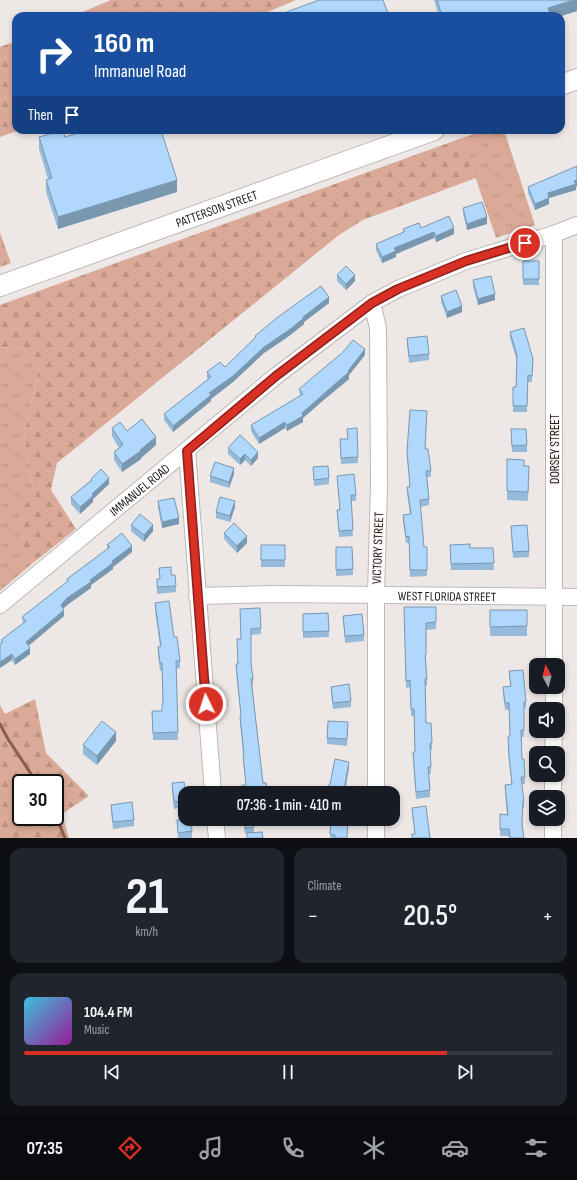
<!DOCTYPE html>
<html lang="en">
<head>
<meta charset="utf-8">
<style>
	:root { --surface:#171b24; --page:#20242c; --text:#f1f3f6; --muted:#9ea1a6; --line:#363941; --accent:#d93025 }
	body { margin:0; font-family:"Sofia Sans Condensed",sans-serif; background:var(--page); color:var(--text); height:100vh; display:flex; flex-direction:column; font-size:15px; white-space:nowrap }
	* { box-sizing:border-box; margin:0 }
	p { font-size:13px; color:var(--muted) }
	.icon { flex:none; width:22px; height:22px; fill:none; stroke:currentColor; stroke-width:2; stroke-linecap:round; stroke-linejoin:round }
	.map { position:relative; height:838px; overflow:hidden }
	.sheet { display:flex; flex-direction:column; gap:10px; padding:10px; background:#0d0f14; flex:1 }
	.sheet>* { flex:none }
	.hud { position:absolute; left:12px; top:12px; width:553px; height:122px; border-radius:12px; box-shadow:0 2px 6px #0003; background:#1a4fa0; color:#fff; overflow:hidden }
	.needle { width:26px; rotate:353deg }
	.tools { position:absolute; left:529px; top:658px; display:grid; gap:8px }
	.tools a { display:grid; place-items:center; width:36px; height:36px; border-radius:8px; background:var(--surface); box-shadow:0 2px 6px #0003; font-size:20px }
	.speed { position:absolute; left:12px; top:774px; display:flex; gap:8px; font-size:20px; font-weight:700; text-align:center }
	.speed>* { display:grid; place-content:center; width:52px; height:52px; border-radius:50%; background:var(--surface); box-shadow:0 2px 6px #0003; line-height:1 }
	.speed .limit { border:2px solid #111; border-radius:6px; background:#fff; color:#111 }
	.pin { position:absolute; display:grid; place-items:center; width:34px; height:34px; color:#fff; margin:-17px; border:2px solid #fff; border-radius:50%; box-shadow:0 1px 4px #0007 }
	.me { position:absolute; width:44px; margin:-22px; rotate:356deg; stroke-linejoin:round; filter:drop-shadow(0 0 3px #0008) }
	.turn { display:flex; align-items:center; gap:14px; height:84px; padding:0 16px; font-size:18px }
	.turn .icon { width:52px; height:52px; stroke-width:2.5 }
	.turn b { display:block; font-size:28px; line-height:34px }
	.then { display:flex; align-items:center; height:38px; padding:0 16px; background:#0003; gap:8px; font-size:15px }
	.big { font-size:30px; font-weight:600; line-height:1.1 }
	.sheet .widget { flex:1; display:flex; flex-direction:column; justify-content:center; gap:6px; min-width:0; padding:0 14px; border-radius:12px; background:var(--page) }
	.sheet .dial { align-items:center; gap:0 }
	.dial b { font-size:52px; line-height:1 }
	.song { display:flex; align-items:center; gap:12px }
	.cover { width:48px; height:48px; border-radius:6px; background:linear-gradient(135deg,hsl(190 70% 55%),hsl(300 70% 35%)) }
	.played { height:4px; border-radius:2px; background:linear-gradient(90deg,var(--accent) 80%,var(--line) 80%) }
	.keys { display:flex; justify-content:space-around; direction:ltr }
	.heat { display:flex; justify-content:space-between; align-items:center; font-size:22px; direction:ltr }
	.sheet .tiles { flex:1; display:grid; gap:10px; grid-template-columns:1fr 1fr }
	.widget:last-child { grid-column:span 2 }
	.trip { position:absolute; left:178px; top:786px; width:222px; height:40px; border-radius:12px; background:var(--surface); box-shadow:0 2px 6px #0003; font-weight:600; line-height:40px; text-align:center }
	.tabs { display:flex; height:64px; justify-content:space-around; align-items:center; background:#090b0e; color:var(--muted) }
	.tabs .icon { width:28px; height:28px }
	.tabs .current { color:var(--accent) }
	.tabs b { font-size:18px; color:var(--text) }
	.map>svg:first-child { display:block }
</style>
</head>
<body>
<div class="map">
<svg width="577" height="838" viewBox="0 0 577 838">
	<defs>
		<pattern id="grass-tufts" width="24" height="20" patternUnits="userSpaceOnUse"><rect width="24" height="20" fill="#dba998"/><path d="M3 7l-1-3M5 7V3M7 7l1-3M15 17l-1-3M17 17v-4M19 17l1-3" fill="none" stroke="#bb9182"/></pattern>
		<pattern id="forest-firs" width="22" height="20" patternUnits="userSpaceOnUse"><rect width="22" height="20" fill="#dba998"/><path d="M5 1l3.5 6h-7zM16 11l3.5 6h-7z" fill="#bb9182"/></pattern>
	</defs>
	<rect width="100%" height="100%" fill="#ede7e5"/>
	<path fill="url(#grass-tufts)" d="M486,130H504L535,225L496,238L462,138Z
		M0,347L25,349L39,370L24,435L33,489L20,514L24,550L33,563L0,591Z"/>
	<path fill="url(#forest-firs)" fill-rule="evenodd" d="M111,0H296L258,16H73Z
		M16,41V130H20L0,137V47Z
		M462,138L476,178L363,220L339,235L57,463L51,490L76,529L33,563L24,551L20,514L33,489L24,435L39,370L25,349L0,347V305Z
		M0,233L11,263L0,267Z
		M35,699L46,753L89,796L62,814L69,838H0V705L5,714ZM21,783H55V817H21Z"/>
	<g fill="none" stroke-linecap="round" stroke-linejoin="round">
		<path stroke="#895e4f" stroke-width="3" d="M0,724L8,739L37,783
			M55,814L65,838"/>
		<defs>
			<g id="minor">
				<path d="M372,303L378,328L379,484L376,596V793"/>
				<path d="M187,451L213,793"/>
				<path id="s1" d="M197,596L278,594L577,597"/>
				<path id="s2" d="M0,605L276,376L372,303L398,289L466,261L554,234L577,225"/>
				<path d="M554,665V234"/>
				<path d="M554,709V687"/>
				<path d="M553,753L554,731"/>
				<path d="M553,797V775"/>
				<path d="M215,819L217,838"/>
				<path d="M376,838V819"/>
				<path d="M553,838V819"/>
			</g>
			<g id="major">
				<path d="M561,85L577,79"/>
				<path id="s3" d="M0,286L434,130"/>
			</g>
		</defs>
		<use href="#minor" stroke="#beb8b6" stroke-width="18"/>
		<use href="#major" stroke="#beb8b6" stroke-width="22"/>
		<use href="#minor" stroke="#fff" stroke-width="16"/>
		<use href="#major" stroke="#fff" stroke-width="20"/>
	</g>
	<path fill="#96bad9" d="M434,0H577V11L561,16H439Z
		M39,137H65L177,192L58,229L46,192V180L48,179L39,149Z
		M577,166V186L576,187V190L549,198V204L535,210L528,193V187Z
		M463,208L487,224L467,230L463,214Z
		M421,228L454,234L436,242L434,238L396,254V257L382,263L376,250V244L403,233V229Z
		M523,261H539V285H523Z
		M337,275L355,281L346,290L337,281Z
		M473,280L495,300L478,305L473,287Z
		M441,296L462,312L447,318L441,302Z
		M329,303L304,322V324L289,336L264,353L233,382L211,399V401L173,432L164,420V414L208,379L207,378V372L225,367L255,338V336Z
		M510,332L533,359L532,382H528L527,412H513V387H516L517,361L510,338Z
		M407,338L429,354V360L409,363L407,344Z
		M365,355L349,375V379L326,398L303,418V422L287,431L285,428L259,444L251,431V425L300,396L299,389Z
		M427,417L425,449L431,471V477H427L429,499V505L420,507L424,547H427V576L410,577L409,543H406L403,521V515L410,514L407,493V487H410L407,457V451Z
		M112,428L127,431L156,445L141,458V459L122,472L114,460V452L119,448L112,436Z
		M357,428L358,463L341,464L340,439H347Z
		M511,435L527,445V452H512Z
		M228,448L258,458L251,466L245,460L240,465L228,454Z
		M507,459L524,466L529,475L528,501L507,500Z
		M313,467L329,478V484L314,486Z
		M234,474L229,488L210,482V476Z
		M337,476L356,495V501H351L353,536L339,537L337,510H340Z
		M91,479L109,484L93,499V502L80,514L71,504V497L91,480Z
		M158,501L179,524L162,528L158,507Z
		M235,507L230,522L216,518V512Z
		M131,525L153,531L144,542L131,531Z
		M511,526L529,551V557L513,558Z
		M224,533L247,543L237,553L224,539Z
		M107,545L132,552L113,567V569L91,585V588L67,605L63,608L64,616L28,646L30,654L15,665L1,644V640L23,623L22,617L67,582V579L107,549Z
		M261,545H285V567H261Z
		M450,545L470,548H493L494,570H451Z
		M336,547H352L353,575L336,576Z
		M159,568L171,575L176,586V592L157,594V579H160Z
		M155,603L174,637L180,661V668L176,669L178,740H153L152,711H162L163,704L162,670L160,671L158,654V647L160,646L155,610Z
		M404,607H436V629L426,630V662L427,679V686H425L426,723L432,743V750H430L431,774H428L430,790V797L416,799L413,759V752H415L414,716H411L410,687L406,688Z
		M240,609L261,628V634L251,635V662L253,679V685H252L263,783L268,793H242V785H246L243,760V754L240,722V716H241L236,671V664H237L241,639Z
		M490,610H527V636H490Z
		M328,613L329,637L303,638V614Z
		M343,616L364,635V641L345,643Z
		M509,671L526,702V708L524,709V737H521L522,759L525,777V784H522L524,801V808H523L522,824L524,838H509V836H500V814H507L505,792V785H512L509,762L508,743L510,736L509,710H505L503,693V687L510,686Z
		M331,687L351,701V707L333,709L331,693Z
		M348,728L347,746L327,744V738Z
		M116,741L97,765L83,754V745Z
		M172,783L185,793V807L174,809L172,790Z
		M111,805L134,820V826L113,829L111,811Z
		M412,808L430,833L415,834L412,814Z
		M243,819H253L254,833L263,838H247V834H245Z
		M331,819L347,838H330Z
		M177,820L192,831V838H178Z"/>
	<path fill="#7a97b0" d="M574,0H577V11L561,16H548V8Z
		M177,180V192L58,229V217Z
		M577,180V186L576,187V190L549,198V204L535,210V204L548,193L574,181Z
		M487,217V224L467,230V224Z
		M454,228V234L436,242V236Z
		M434,232V238L396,254V257L382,263V257L394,248Z
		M355,275V281L346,290V284Z
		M495,294V300L478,305V299Z
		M329,297V303L304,322V324L289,336L264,353L233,382L211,399V401L173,432V426L209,393L264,347Z
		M462,306V312L447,318V312Z
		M365,349V355L349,375V379L326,398L303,418V422L287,431V425L302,413L348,371Z
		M285,422V428L259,444V438Z
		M156,437V445L141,458V459L122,472V464Z
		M258,452V458L251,466V460Z
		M245,454V460L240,465V459Z
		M234,468V474L229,488V482Z
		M109,478V484L93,499V502L80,514V507L92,494Z
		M235,501V507L230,522V516Z
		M179,518V524L162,528V522Z
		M153,525V531L144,542V535Z
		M247,536V543L237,553V546Z
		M132,546V552L113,567V569L91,585V588L67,605L61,611V605L67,598L112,561Z
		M64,610V616L26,648V642Z
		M30,648V654L15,665V659Z
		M12,654V660L0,668V662Z
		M116,732V741L97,765V756Z
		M349,762V768L345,791V784Z"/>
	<path fill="#afd8fc" stroke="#7a97b0" d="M319,0H383L389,16H276Z
		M437,0H574L548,8L551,16H442Z
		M63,130L65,137L87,130H161L177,180L58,217L46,180L52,178L39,137Z
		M577,166V180L574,181L576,184L548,193L549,198L535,204L528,187Z
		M482,202L487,217L467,224L463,208Z
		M449,216L454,228L436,236L434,232L394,248L396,251L382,257L376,244L404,232L403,229L419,223L421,228Z
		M523,261H539V279H523Z
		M346,266L355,275L346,284L337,275Z
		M491,276L495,294L478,299L473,280Z
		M321,286L329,297L303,317L304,318L289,330L264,347L233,376L209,393L211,395L173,426L164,414L211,377L207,372L220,362L225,367L256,337L255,336L278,317Z
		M456,290L462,306L447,312L441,296Z
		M524,328L533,359L532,376L528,375L527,406H513V387H516L517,355L510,332Z
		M427,336L429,354L409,356L407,338Z
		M353,340L365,349L348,371L349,372L326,392L302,413L303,416L287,425L285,422L259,438L251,425L303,394L299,389L343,352Z
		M410,410L427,411L425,449H428L431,471H426L429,499L420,500L424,547H427V570H410L409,536L406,537L403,515L411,514L407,487H410L407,451Z
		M142,419L156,437L140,450L141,451L122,464L114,452L123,445L112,428L120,422L127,431Z
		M357,428L358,457L341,458L340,439H348L347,429Z
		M511,429H526L527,445L512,446Z
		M240,435L258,452L251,460L245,454L240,459L228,448Z
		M507,459L524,460V466H529L528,492L507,491Z
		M215,462L234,468L229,482L210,476Z
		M328,466L329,478L314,480L313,467Z
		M101,469L109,478L92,494L93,496L80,507L71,497L92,480L91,479Z
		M354,474L356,495H351L353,530L339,531L337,510H340L337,476Z
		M220,497L235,501L230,516L216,512Z
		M174,498L179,518L162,522L158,501Z
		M140,514L153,525L144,535L131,525Z
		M234,523L247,536L237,546L224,533Z
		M527,525L529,551L513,552L511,526Z
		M122,533L132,546L112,561L113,563L90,580L91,582L67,598L61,605L64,610L26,642L30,648L15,659L12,654L0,662V644L3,642L1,640L26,621L22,617L68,581L67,579L110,547L107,545Z
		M470,544V548H493L494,563L451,564L450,545Z
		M261,545H285V560H261Z
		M336,547H352L353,569L336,570Z
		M171,567V575H175L176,586L157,587V579H160L159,568Z
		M169,601L174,637H177L180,661H176L178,732L153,733L152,711H162V704H163L162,663H160L158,647L161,646L155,603Z
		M404,607H436V622L426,623V655H425L427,679H425L426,723H431L432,743H430L431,767H428L430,790L416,792L413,752H415L414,709H411L410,680L406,681Z
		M260,608L261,628L251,629V662L253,679H251L263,783H266L268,793H243L242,785H246L243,754H244L240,716H241L236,664H238L237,639H241L240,609Z
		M490,610H527V626L490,627Z
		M328,613L329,631L303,632V614Z
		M362,614L364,635L345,636L343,616Z
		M523,670L526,702H524V730H521L522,759H524L525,777H521L524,801H523L522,824L524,838H510L509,829H500V814L508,815L505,785L512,784L509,756L508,736H510L509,703H505L503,687L511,686L509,671Z
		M349,684L351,701L333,703L331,687Z
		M102,721L116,732L97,756L83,745Z
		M328,721L348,722L347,739L327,738Z
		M335,759L349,762L345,784L346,793H330L329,784H330Z
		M184,782L186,793H185V801L174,802L172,783Z
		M132,802L134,820L113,822L111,805Z
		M426,806L430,838H412V834H415L412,808Z
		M191,819L192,831L178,833L177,820Z
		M244,819H253L254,827L245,828Z
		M331,819H348L347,838H335V835L330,834Z
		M262,832L263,838H247V833Z"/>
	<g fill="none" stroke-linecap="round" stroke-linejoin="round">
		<defs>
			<path id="route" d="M206,704L187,451L276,376L372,303L398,289L466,261L525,243"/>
		</defs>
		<use href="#route" stroke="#8d1f18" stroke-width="10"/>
		<use href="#route" stroke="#d93025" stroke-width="7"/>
	</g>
	<g text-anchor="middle" stroke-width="3" stroke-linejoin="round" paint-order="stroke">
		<g font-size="13" fill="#1c1a19" stroke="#fbf4f2">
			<text dy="5" stroke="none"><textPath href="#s3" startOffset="230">PATTERSON STREET</textPath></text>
			<text transform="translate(554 449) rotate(-90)" y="5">DORSEY STREET</text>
			<text dy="5" stroke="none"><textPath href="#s2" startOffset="181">IMMANUEL ROAD</textPath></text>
			<text transform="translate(377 548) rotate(-88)" y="5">VICTORY STREET</text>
			<text dy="5" stroke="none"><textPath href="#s1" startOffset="250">WEST FLORIDA STREET</textPath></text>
		</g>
	</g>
</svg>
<div class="tools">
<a><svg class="needle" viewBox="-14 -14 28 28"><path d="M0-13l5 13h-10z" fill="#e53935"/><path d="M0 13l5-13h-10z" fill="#9ea1a6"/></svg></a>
<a><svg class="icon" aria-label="sound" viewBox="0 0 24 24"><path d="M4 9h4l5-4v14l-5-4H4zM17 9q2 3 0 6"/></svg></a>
<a><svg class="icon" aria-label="search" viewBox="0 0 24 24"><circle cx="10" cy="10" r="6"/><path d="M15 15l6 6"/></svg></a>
<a><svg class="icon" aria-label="layers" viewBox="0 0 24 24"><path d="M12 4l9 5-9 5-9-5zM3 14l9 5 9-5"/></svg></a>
</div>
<div class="speed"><div class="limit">30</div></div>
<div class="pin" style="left:525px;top:243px;background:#d93025"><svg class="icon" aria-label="arrive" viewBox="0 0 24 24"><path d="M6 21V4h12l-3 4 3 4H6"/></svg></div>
<svg class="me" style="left:206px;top:704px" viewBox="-20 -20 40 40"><circle r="17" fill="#d93025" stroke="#fff" stroke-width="3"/><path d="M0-11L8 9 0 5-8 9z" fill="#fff"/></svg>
<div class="trip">07:36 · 1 min · 410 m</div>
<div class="hud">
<div class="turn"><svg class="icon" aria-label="right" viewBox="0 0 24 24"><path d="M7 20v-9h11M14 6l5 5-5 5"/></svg><div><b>160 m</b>Immanuel Road</div></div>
<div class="then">Then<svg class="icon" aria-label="arrive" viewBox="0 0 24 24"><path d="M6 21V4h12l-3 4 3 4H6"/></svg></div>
</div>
</div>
<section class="sheet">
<div class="tiles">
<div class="widget dial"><b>21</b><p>km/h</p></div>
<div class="widget"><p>Climate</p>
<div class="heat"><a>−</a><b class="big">20.5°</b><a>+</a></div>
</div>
<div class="widget">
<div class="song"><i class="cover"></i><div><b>104.4 FM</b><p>Music</p></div></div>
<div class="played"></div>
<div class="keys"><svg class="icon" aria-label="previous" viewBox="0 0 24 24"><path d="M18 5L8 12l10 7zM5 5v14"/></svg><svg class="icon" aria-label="pause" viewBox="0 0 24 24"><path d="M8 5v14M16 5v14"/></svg><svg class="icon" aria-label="next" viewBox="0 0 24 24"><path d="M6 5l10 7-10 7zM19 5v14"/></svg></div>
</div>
</div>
</section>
<nav class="tabs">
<b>07:35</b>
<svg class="icon current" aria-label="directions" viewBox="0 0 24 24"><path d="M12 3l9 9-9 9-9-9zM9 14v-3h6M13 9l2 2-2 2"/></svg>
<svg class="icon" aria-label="music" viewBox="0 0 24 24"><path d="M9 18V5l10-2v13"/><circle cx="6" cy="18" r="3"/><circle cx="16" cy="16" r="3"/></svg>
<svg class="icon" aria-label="phone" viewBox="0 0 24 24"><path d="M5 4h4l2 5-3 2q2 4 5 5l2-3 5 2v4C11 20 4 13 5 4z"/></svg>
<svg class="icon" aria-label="climate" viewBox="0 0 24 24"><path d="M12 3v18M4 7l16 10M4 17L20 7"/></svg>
<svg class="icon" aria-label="car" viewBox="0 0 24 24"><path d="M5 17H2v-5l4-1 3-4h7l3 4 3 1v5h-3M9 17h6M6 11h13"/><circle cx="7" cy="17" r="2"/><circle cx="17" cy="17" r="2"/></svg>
<svg class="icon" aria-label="filters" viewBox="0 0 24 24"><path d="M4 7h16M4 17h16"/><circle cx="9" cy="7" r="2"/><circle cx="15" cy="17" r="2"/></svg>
</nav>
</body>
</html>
